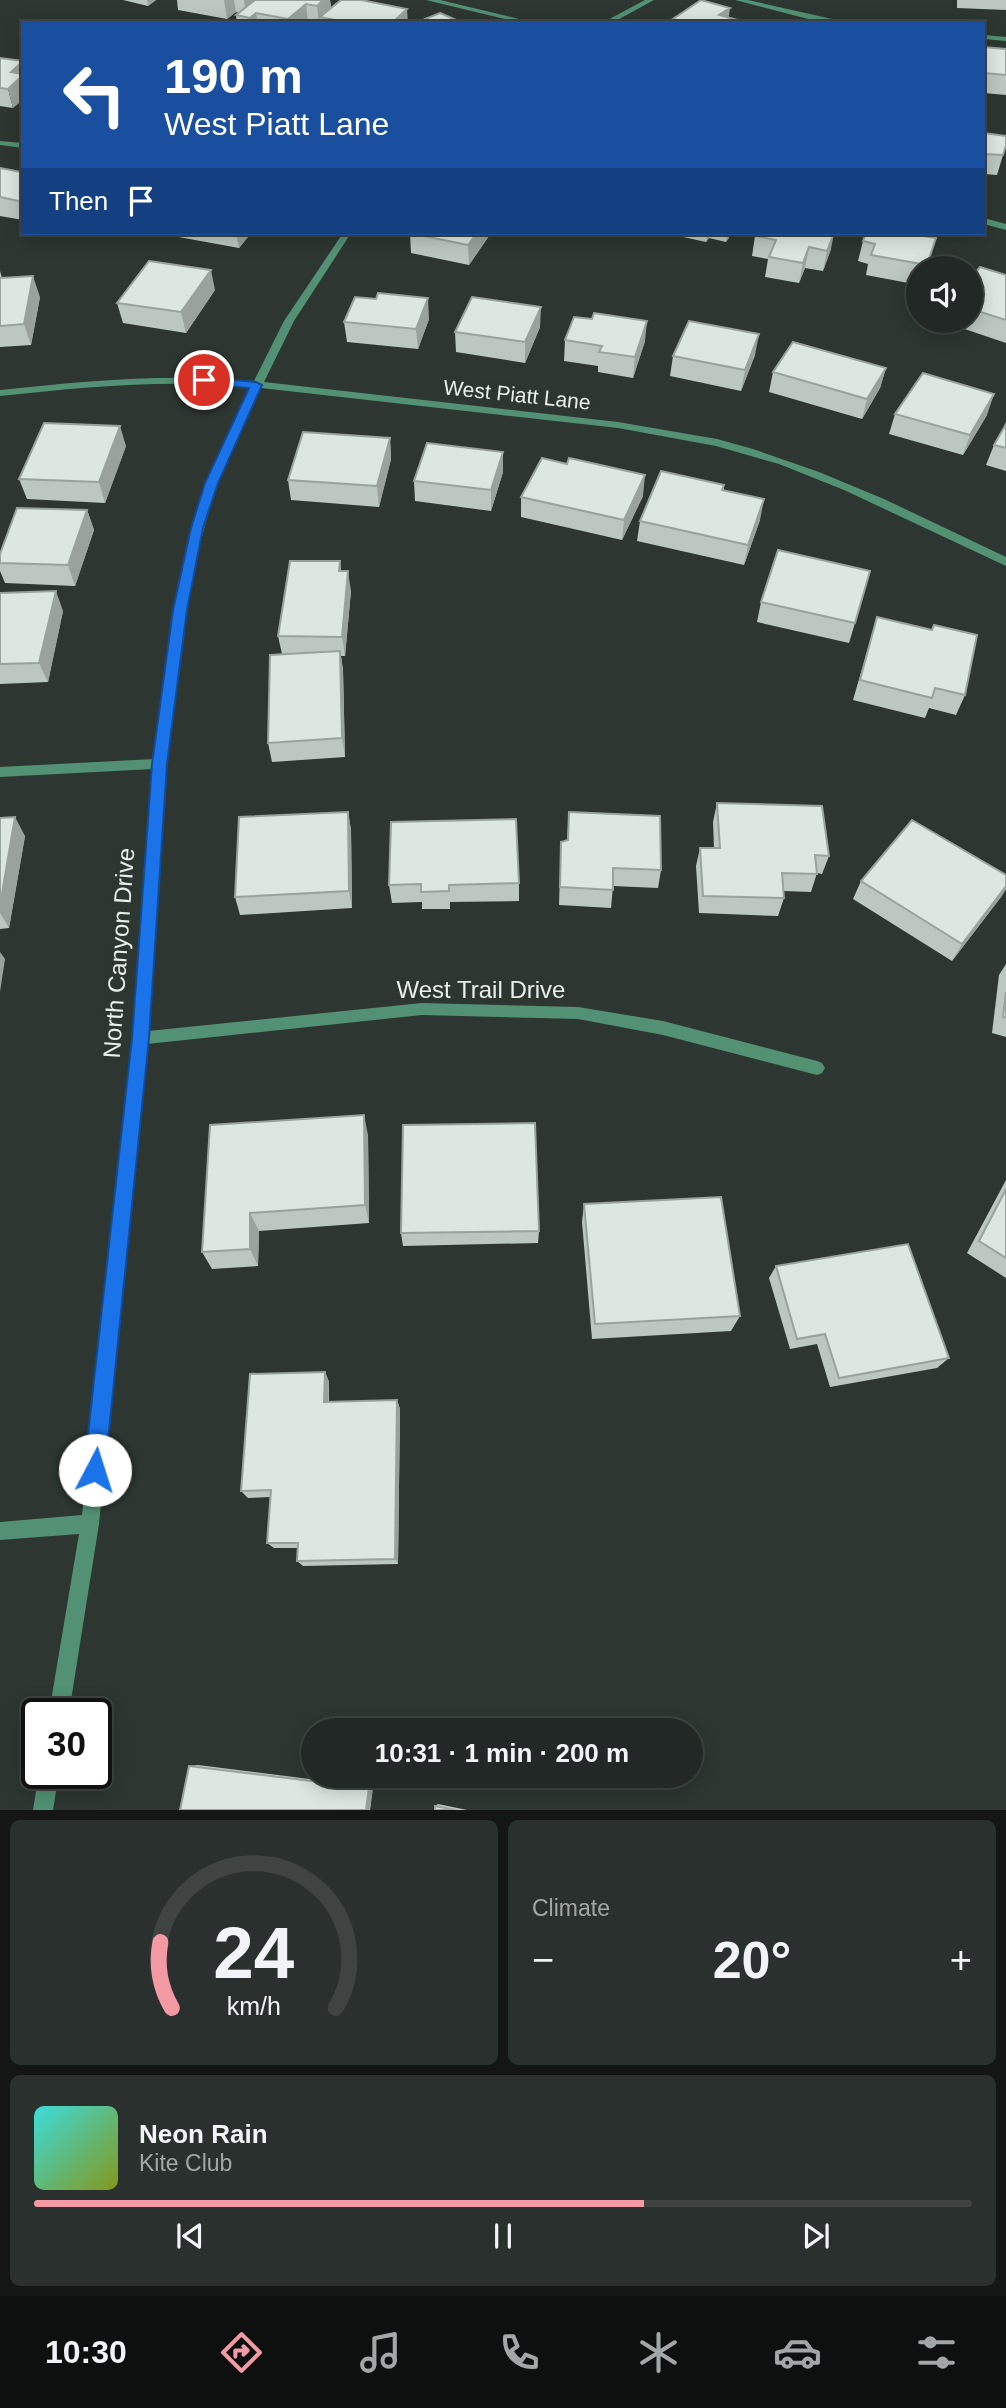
<!DOCTYPE html>
<html lang="en">
<head>
<meta charset="utf-8">
<style>
	:root { --surface:#222825; --page:#2a302d; --text:#f1f3f6; --muted:#a2a6a7; --line:#3f4442; --accent:#f49aa5 }
	body { margin:0; font-family:Arial,sans-serif; background:var(--page); color:var(--text); height:100vh; display:flex; flex-direction:column; font-size:26px; white-space:nowrap }
	* { box-sizing:border-box; margin:0 }
	p { font-size:23px; color:var(--muted) }
	.icon { flex:none; width:38px; height:38px; fill:none; stroke:currentColor; stroke-width:2; stroke-linecap:round; stroke-linejoin:round }
	.map { position:relative; height:1810px; overflow:hidden }
	.sheet { display:flex; flex-direction:column; gap:10px; padding:10px; background:#131614; flex:1 }
	.sheet>* { flex:none }
	.top-card { position:absolute; left:21px; top:21px; width:964px; height:214px; border-radius:0px; box-shadow:0 4px 18px #0003,0 0 0 2px var(--line); background:#1a4fa0; color:#fff; overflow:hidden }
	.tools { position:absolute; left:906px; top:256px; display:grid; gap:14px }
	.tools a { display:grid; place-items:center; width:77px; height:77px; border-radius:50%; background:var(--surface); box-shadow:0 4px 18px #0003,0 0 0 2px var(--line); font-size:35px }
	.speed { position:absolute; left:21px; top:1698px; display:flex; gap:14px; font-size:35px; font-weight:700; text-align:center }
	.speed>* { display:grid; place-content:center; width:91px; height:91px; border-radius:50%; background:var(--surface); box-shadow:0 4px 18px #0003,0 0 0 2px var(--line); line-height:1 }
	.speed .limit { border:4px solid #111; border-radius:10px; background:#fff; color:#111 }
	.pin { position:absolute; display:grid; place-items:center; width:60px; height:60px; color:#fff; margin:-30px; border:4px solid #fff; border-radius:50%; box-shadow:0 2px 7px #0007 }
	.me { position:absolute; width:77px; margin:-38px; rotate:5deg; stroke-linejoin:round; filter:drop-shadow(0 0 5px #0008) }
	.turn { display:flex; align-items:center; gap:24px; height:147px; padding:0 28px; font-size:32px }
	.turn .icon { width:91px; height:91px; stroke-width:2.5 }
	.turn b { display:block; font-size:49px; line-height:60px }
	.then { display:flex; align-items:center; height:66px; padding:0 28px; background:#0003; gap:14px; font-size:26px }
	.big { font-size:52px; font-weight:600; line-height:1.1 }
	.sheet .widget { flex:1; display:flex; flex-direction:column; justify-content:center; gap:10px; min-width:0; padding:0 24px; border-radius:10px; background:var(--page) }
	.sheet .dial { align-items:center; gap:0 }
	.dial svg { height:182px; overflow:visible; fill:none; stroke:var(--line); stroke-width:7; stroke-linecap:round; text-anchor:middle }
	.dial text { fill:var(--text); stroke:none }
	.song { display:flex; align-items:center; gap:21px }
	.cover { width:84px; height:84px; border-radius:10px; background:linear-gradient(135deg,hsl(180 70% 55%),hsl(70 70% 35%)) }
	.played { height:7px; border-radius:4px; background:linear-gradient(90deg,var(--accent) 65%,var(--line) 65%) }
	.keys { display:flex; justify-content:space-around; direction:ltr }
	.heat { display:flex; justify-content:space-between; align-items:center; font-size:38px; direction:ltr }
	.sheet .tiles { flex:1; display:grid; gap:10px; grid-template-columns:1fr 1fr }
	.widget:last-child { grid-column:span 2 }
	.trip { position:absolute; left:301px; top:1718px; width:402px; height:70px; border-radius:35px; background:var(--surface); box-shadow:0 4px 18px #0003,0 0 0 2px var(--line); font-weight:600; line-height:70px; text-align:center }
	.tabs { display:flex; height:112px; justify-content:space-around; align-items:center; background:#0e100f; color:var(--muted) }
	.tabs .icon { width:49px; height:49px }
	.tabs .on { color:var(--accent) }
	.tabs b { font-size:32px; color:var(--text) }
	.map>svg:first-child { display:block }
</style>
</head>
<body>
<div class="map">
<svg width="1006" height="1810" viewBox="0 0 1006 1810">
	<rect width="100%" height="100%" fill="#2d3631"/>
	<g fill="none" stroke-linecap="round" stroke-linejoin="round">
		<path fill="#529173" fill-rule="evenodd" d="M426,0H440L536,23H521Z
			M645,0H654L612,23H602Z
			M735,0H748L850,23L812,20Z
			M984,35L1006,37V41L984,39Z
			M0,141L23,143V148L0,145Z
			M984,218L1006,224V230L984,224Z
			M343,233H351L294,321L264,382L618,422L717,439L753,449L819,472L884,499L1006,557V566L844,490L779,464L716,446L618,428L261,388L216,483L190,583L166,764L148,1031L422,1003L578,1007L663,1021L817,1061L822,1063L825,1068L822,1073L817,1075L663,1035L578,1019L422,1015L147,1044L99,1524L69,1713H49L79,1534L0,1540V1522L82,1515L132,1038L153,769L0,777V767L154,759L178,583L206,483L251,387C166,379 84,387 0,396V390C85,381 168,373 254,381L284,321Z
			M39,1773H59L53,1810H33Z"/>
	</g>
	<path fill="#bcc7c1" d="M123,0H156L148,6Z
		M177,0H330L331,8L408,23H237L236,15L239,13L236,12L227,19L178,10Z
		M957,0H1006V10L957,8Z
		M984,47L1006,49V95L984,93Z
		M0,58L13,108L0,106Z
		M984,133L1006,145L997,175L984,174Z
		M0,168L21,172L23,171V220L0,216Z
		M173,233H251L239,248L173,236Z
		M410,233H491L469,265L411,253Z
		M665,233H732L726,242L709,238L706,242Z
		M755,236L831,249L823,271L805,268L799,283L765,277L768,259L752,256Z
		M936,238L927,268H919V285L866,275L868,264L858,261L863,241Z
		M0,271L2,278L40,297L31,345L0,347Z
		M1006,275V343L944,322L945,320H971V278Z
		M215,290L186,333L123,323L117,303Z
		M376,299L429,319L418,349L347,342L344,322Z
		M540,327L525,363L456,352L455,332Z
		M565,340L645,341L633,378L598,372V366L564,361Z
		M755,355L741,391L670,376L673,356Z
		M886,368L880,388L862,419L769,392L773,372Z
		M895,414L987,415L963,455L889,434Z
		M1006,424V471L986,465L994,445Z
		M390,438L391,459L379,507L291,500L288,480Z
		M126,446L105,503L27,499L19,479Z
		M503,472L491,511L415,501L414,481Z
		M724,485V490L760,520L744,565L637,541L640,521Z
		M643,496L622,540L521,517V497Z
		M87,510L94,530L75,586L5,583L0,571V554Z
		M340,561L341,571L351,591L345,656H341L343,670L345,757L272,762L268,743L282,654L278,636Z
		M0,593L63,611L48,682L0,684Z
		M761,602L855,623L849,643L757,622Z
		M877,617L931,630L934,625L965,695L956,715L929,708L925,718L853,700Z
		M717,803L829,856L822,874L817,873L811,892L783,891L784,898L778,916L699,913L696,866L700,848H714L713,822Z
		M348,812L351,830L352,908L240,915L235,897Z
		M569,812L661,870L658,888L613,886L611,908L559,905L561,842L567,841Z
		M0,818L25,836L9,928L0,929Z
		M1006,875V889L1001,897L952,961L853,899L861,881Z
		M519,883V901L450,902V909H422V902L392,903L389,885Z
		M1006,964V1037L992,1033L999,975Z
		M210,1125L368,1135L369,1223L259,1231L258,1266L212,1269L202,1252Z
		M1006,1180V1278L967,1253Z
		M584,1204L740,1316L731,1331L592,1339L582,1222Z
		M539,1231L538,1243L403,1246L401,1233Z
		M776,1266L949,1358L937,1368L830,1387L817,1344L790,1349L769,1278Z
		M325,1372L329,1382V1402L397,1400L400,1409L398,1564L303,1566L297,1561L298,1548H274L267,1543L270,1497L248,1498L241,1491Z
		M198,1765L373,1787L370,1810L189,1766Z
		M438,1804L467,1810H435V1806Z"/>
	<path fill="#99a29d" d="M147,0H156L148,6Z
		M224,0H234L236,12L227,19Z
		M244,0H261L246,14Z
		M323,0H330L332,13L320,17L321,23H319L317,6Z
		M306,4L308,22L289,23L288,19Z
		M730,8L728,23L719,15Z
		M407,9L408,23H393V22Z
		M256,13L258,23H251L250,18Z
		M23,62V100L13,108L8,89L11,72Z
		M236,233H251L239,248Z
		M477,233H491L469,265L468,245Z
		M708,233H710L709,238L706,242Z
		M727,233H732L726,242Z
		M834,233L831,249L823,271L827,251Z
		M809,247L805,268L799,283L803,263Z
		M211,270L215,290L186,333L181,312Z
		M33,276L40,297L31,345L24,324Z
		M428,298L429,319L418,349L416,329Z
		M541,307L540,327L525,363V342Z
		M647,321L645,341L633,378L635,357Z
		M759,334L755,355L741,391L745,370Z
		M886,368L880,388L862,419L867,399Z
		M994,394L987,415L963,455L970,435Z
		M120,426L126,446L105,503L99,482Z
		M390,438L391,459L379,507L377,486Z
		M503,452V472L491,511V490Z
		M645,475L643,496L622,540L624,520Z
		M764,499L760,520L744,565L748,545Z
		M87,510L94,530L75,586L68,565Z
		M348,571L351,591L345,656L342,637Z
		M56,591L63,611L48,682L39,663Z
		M340,651L343,670L345,757L342,738Z
		M348,812L351,830L352,908L349,891Z
		M15,817L25,836L9,928L0,913V905Z
		M1006,886V889L1001,897L952,961L962,944Z
		M0,952L5,959L0,992Z
		M364,1115L368,1135L369,1223L365,1205Z
		M250,1213L259,1231L258,1266L250,1249Z
		M325,1372L329,1382L328,1411L324,1402Z
		M397,1400L400,1409L398,1564L395,1559Z
		M373,1787L370,1810H366L369,1788Z"/>
	<path fill="#dbe7e0" stroke="#99a29d" stroke-width="2" d="M255,0H323L317,6L306,4L288,19L256,13L250,18L236,15Z
		M341,0H361L407,9L393,22L383,20L380,23H350L320,17Z
		M701,0L730,8L719,15L741,21L738,23H667Z
		M440,13L463,23H415Z
		M984,47L1006,49V75L984,73Z
		M0,58L23,61L11,72L23,74V75L8,89L0,88Z
		M984,133L1006,136V145L1003,155L984,154Z
		M0,168L21,172L23,171V202L0,197Z
		M409,233H477L468,245Z
		M757,233H834L827,251L809,247L803,263L769,257L776,240L755,236Z
		M866,233H906L936,238L927,265L871,255L875,244L863,241Z
		M149,261L211,270L181,312L117,303Z
		M980,267L1006,275V320L971,309V278Z
		M33,276L24,324L0,326V278Z
		M378,293L428,298L416,329L344,322L355,297L376,299Z
		M472,297L541,307L525,342L455,332Z
		M594,313L647,321L635,357L599,352L602,346L565,340L574,317L592,319Z
		M689,321L759,334L745,370L673,356Z
		M793,342L886,368L867,399L773,372Z
		M923,373L994,394L970,435L895,414Z
		M44,423L120,426L99,482L19,479Z
		M1006,424V448L994,445Z
		M303,432L390,438L377,486L288,480Z
		M427,443L503,452L491,490L414,481Z
		M542,458L567,464L569,458L645,475L624,520L521,497Z
		M661,471L724,485L722,490L764,499L748,545L640,521Z
		M17,508L87,510L68,565L0,563V554Z
		M778,550L870,571L855,623L761,602Z
		M290,561H340L339,571H348L342,637L278,636Z
		M56,591L39,663L0,664V593Z
		M877,617L932,630L934,625L977,635L965,695L935,688L932,698L860,680Z
		M340,651L342,738L268,743L270,655Z
		M717,803L822,806L829,856L815,855L817,874L782,873L784,898L703,896L700,848H720Z
		M348,812L349,891L235,897L239,817Z
		M569,812L660,816L661,870L613,868V890L560,887L561,842L568,840Z
		M15,817L0,905V818Z
		M516,819L519,883L449,885V891L421,892V884L389,885L391,822Z
		M912,820L1006,875V886L962,944L861,881Z
		M1006,992V1018L1003,1017Z
		M364,1115L365,1205L250,1213V1249L202,1252L210,1125Z
		M535,1123L539,1231L401,1233L403,1125Z
		M1006,1189V1258L979,1241Z
		M721,1197L740,1316L595,1324L584,1204Z
		M908,1244L949,1358L839,1378L825,1334L797,1339L776,1266Z
		M325,1372L324,1402L397,1400L395,1559L297,1561L298,1543H267L271,1490L241,1491L250,1374Z
		M189,1766L369,1788L366,1810H180Z
		M435,1806L455,1810H435Z"/>
	<path fill="#1a73e8" stroke="#114b97" stroke-width="2" d="M204,377L256,382L262,385L218,483L203,528L187,610L167,764L149,1038L105,1470L102,1477L95,1480L88,1477L84,1470L132,1038L152,764L173,610L191,528L205,483L249,388L200,383V378Z"/>
	<g text-anchor="middle" stroke-width="7" stroke-linejoin="round" paint-order="stroke">
		<g font-size="21" fill="#e9efeb" stroke="#2d3631">
			<text transform="translate(517 395) rotate(6)" y="7">West Piatt Lane</text>
		</g>
		<g font-size="24" fill="#e9efeb" stroke="#2d3631">
			<text transform="translate(119 953) rotate(-86)" y="8">North Canyon Drive</text>
			<text x="481" y="998">West Trail Drive</text>
		</g>
	</g>
</svg>
<div class="tools">
<a><svg class="icon" aria-label="sound" viewBox="0 0 24 24"><path d="M4 9h4l5-4v14l-5-4H4zM17 9q2 3 0 6"/></svg></a>
</div>
<div class="speed"><div class="limit">30</div></div>
<div class="pin" style="left:204px;top:380px;background:#d93025"><svg class="icon" aria-label="arrive" viewBox="0 0 24 24"><path d="M6 21V4h12l-3 4 3 4H6"/></svg></div>
<svg class="me" style="left:95px;top:1470px" viewBox="-20 -20 40 40"><circle r="19" fill="#fff"/><path d="M0-13L10 11 0 6-10 11z" fill="#1a73e8"/></svg>
<div class="trip">10:31 · 1 min · 200 m</div>
<div class="top-card">
<div class="turn"><svg class="icon" aria-label="left" viewBox="0 0 24 24"><path d="M17 20v-9H6M10 6l-5 5 5 5"/></svg><div><b>190 m</b>West Piatt Lane</div></div>
<div class="then">Then<svg class="icon" aria-label="arrive" viewBox="0 0 24 24"><path d="M6 21V4h12l-3 4 3 4H6"/></svg></div>
</div>
</div>
<section class="sheet">
<div class="tiles">
<div class="widget dial"><svg viewBox="0 0 100 80">
<path d="M14 69A42 42 0 1 1 86 69"/>
<path d="M14 69A42 42 0 0 1 9 40" stroke="#f49aa5"/>
<text x="50" y="56" font-size="32" font-weight="700">24</text>
<text x="50" y="72" font-size="11">km/h</text>
</svg></div>
<div class="widget"><p>Climate</p>
<div class="heat"><a>−</a><b class="big">20°</b><a>+</a></div>
</div>
<div class="widget">
<div class="song"><i class="cover"></i><div><b>Neon Rain</b><p>Kite Club</p></div></div>
<div class="played"></div>
<div class="keys"><svg class="icon" aria-label="previous" viewBox="0 0 24 24"><path d="M18 5L8 12l10 7zM5 5v14"/></svg><svg class="icon" aria-label="pause" viewBox="0 0 24 24"><path d="M8 5v14M16 5v14"/></svg><svg class="icon" aria-label="next" viewBox="0 0 24 24"><path d="M6 5l10 7-10 7zM19 5v14"/></svg></div>
</div>
</div>
</section>
<nav class="tabs">
<b>10:30</b>
<svg class="icon on" aria-label="directions" viewBox="0 0 24 24"><path d="M12 3l9 9-9 9-9-9zM9 14v-3h6M13 9l2 2-2 2"/></svg>
<svg class="icon" aria-label="music" viewBox="0 0 24 24"><path d="M9 18V5l10-2v13"/><circle cx="6" cy="18" r="3"/><circle cx="16" cy="16" r="3"/></svg>
<svg class="icon" aria-label="phone" viewBox="0 0 24 24"><path d="M5 4h4l2 5-3 2q2 4 5 5l2-3 5 2v4C11 20 4 13 5 4z"/></svg>
<svg class="icon" aria-label="climate" viewBox="0 0 24 24"><path d="M12 3v18M4 7l16 10M4 17L20 7"/></svg>
<svg class="icon" aria-label="car" viewBox="0 0 24 24"><path d="M5 17H2v-5l4-1 3-4h7l3 4 3 1v5h-3M9 17h6M6 11h13"/><circle cx="7" cy="17" r="2"/><circle cx="17" cy="17" r="2"/></svg>
<svg class="icon" aria-label="filters" viewBox="0 0 24 24"><path d="M4 7h16M4 17h16"/><circle cx="9" cy="7" r="2"/><circle cx="15" cy="17" r="2"/></svg>
</nav>
</body>
</html>
